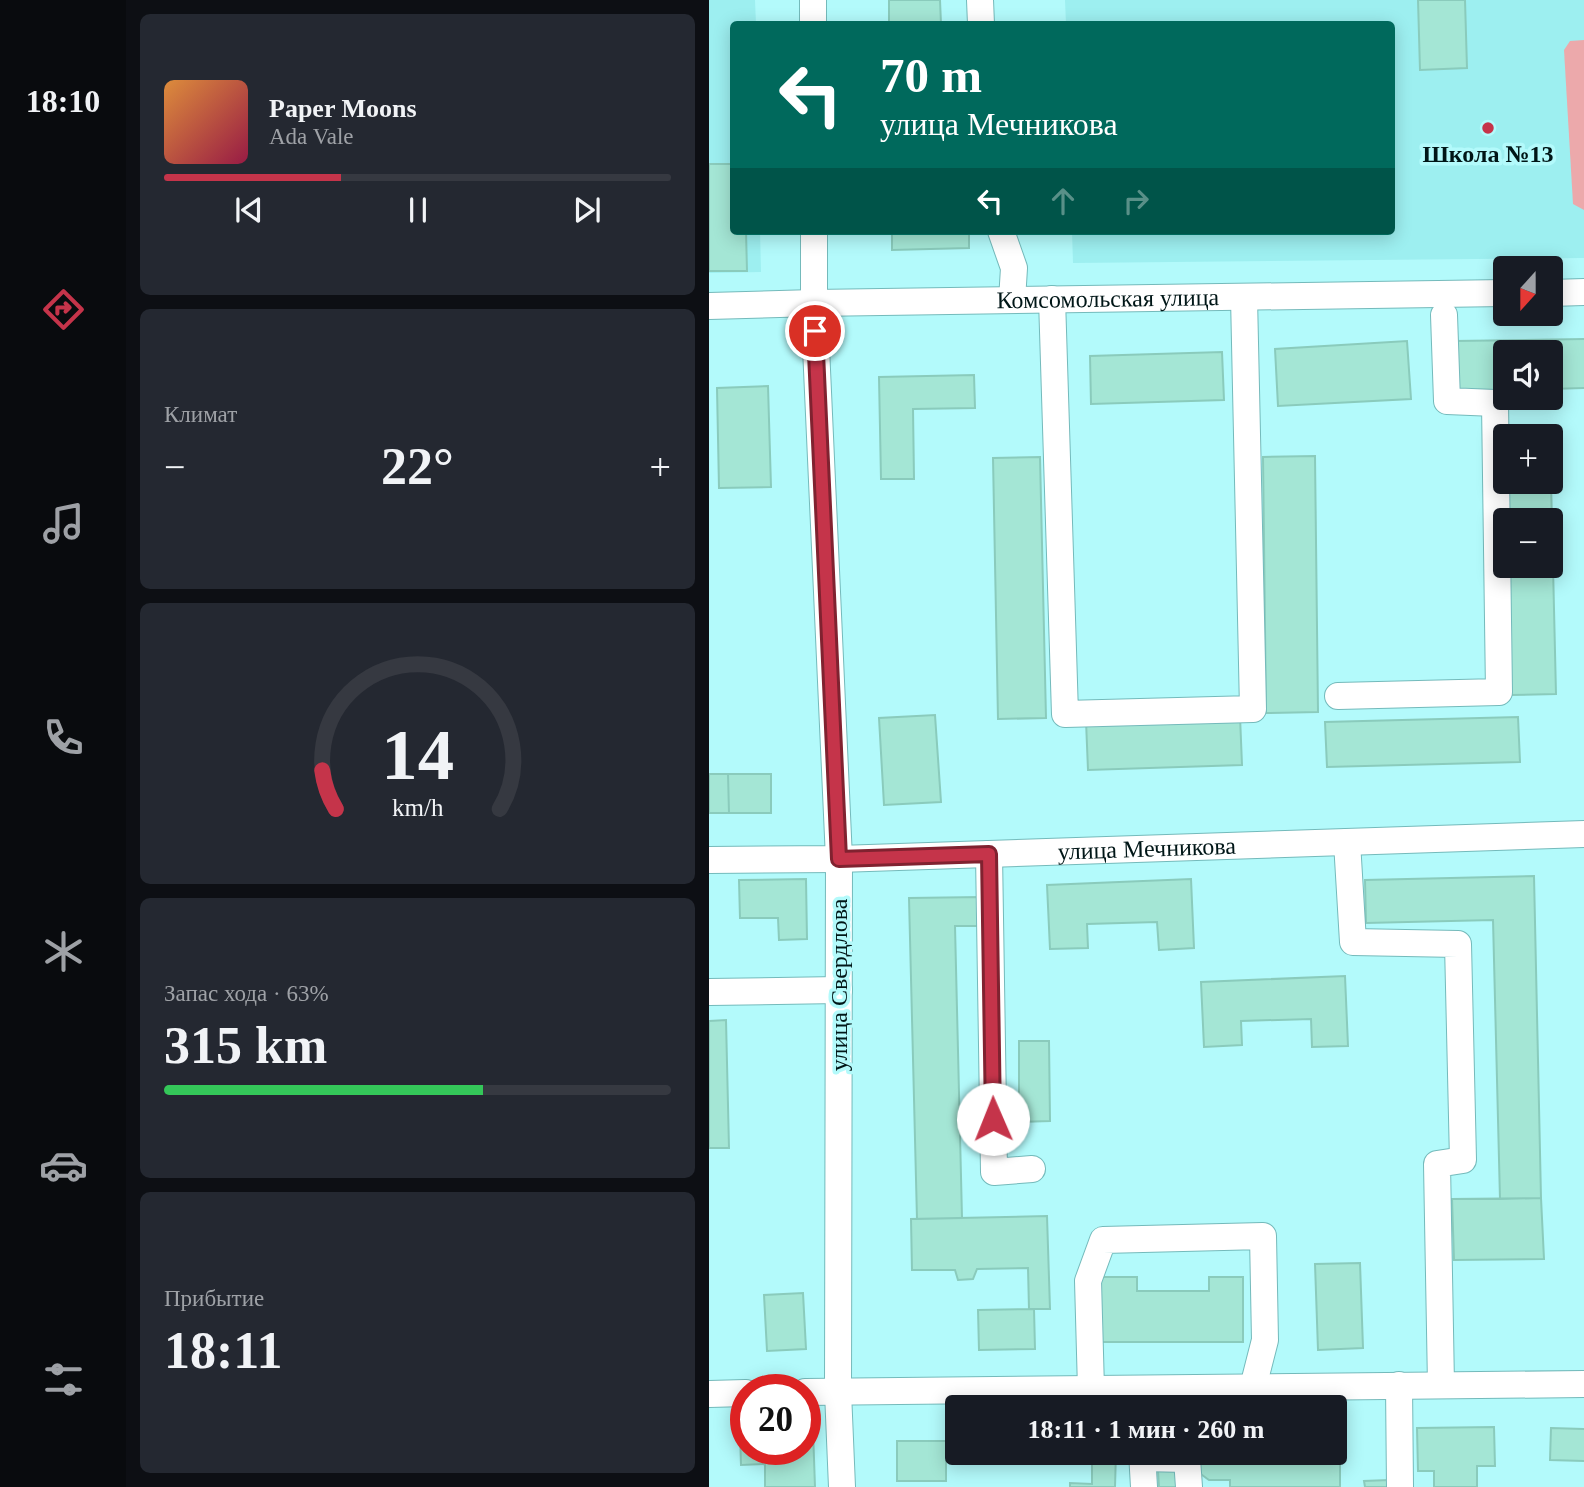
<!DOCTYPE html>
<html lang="ru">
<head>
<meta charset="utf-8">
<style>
	:root { --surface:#171b24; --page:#242831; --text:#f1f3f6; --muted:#9ea1a6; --line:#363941; --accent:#c5344a }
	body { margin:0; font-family:Georgia,serif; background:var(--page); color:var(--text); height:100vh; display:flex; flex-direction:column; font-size:26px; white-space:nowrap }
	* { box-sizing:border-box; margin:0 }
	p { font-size:23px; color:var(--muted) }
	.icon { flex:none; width:38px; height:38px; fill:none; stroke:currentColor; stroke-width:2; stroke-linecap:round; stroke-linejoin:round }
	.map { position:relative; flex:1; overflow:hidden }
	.details { display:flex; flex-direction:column; gap:14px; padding:14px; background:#0d0f14; width:583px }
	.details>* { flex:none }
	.hud { position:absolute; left:21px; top:21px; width:665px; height:214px; border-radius:7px; box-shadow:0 4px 18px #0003; background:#00695c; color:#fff; overflow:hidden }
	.needle { width:46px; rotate:201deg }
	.tools { position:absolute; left:784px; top:256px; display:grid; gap:14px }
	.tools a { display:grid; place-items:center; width:70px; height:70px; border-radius:7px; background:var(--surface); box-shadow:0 4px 18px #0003; font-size:35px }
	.speed { position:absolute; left:21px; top:1374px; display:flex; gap:14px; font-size:35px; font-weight:700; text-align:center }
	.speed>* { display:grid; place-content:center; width:91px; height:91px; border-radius:50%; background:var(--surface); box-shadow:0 4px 18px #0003; line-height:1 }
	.speed .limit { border:10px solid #d22; background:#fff; color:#111 }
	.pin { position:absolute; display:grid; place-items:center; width:60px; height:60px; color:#fff; margin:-30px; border:4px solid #fff; border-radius:50%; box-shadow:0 2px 7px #0007 }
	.me { position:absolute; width:77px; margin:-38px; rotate:359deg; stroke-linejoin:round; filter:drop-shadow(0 0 5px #0008) }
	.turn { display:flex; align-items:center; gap:24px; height:147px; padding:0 35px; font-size:32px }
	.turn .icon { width:91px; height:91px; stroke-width:2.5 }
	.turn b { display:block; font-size:49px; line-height:60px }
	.lanes { display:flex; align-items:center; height:66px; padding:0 35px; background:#0003; justify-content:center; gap:35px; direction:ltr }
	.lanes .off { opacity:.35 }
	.big { font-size:52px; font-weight:600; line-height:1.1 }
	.details .widget { flex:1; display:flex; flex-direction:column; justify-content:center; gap:10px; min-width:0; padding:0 24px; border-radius:10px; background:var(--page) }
	.details .dial { align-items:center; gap:0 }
	.dial svg { height:182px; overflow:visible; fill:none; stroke:var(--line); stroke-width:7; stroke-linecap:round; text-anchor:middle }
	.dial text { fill:var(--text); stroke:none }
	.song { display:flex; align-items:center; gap:21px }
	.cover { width:84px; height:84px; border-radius:10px; background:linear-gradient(135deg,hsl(30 70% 55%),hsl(340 70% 35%)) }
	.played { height:7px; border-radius:4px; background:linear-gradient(90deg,var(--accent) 35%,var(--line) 35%) }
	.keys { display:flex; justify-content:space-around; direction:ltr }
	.heat { display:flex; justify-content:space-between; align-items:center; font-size:38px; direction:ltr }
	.charge { height:10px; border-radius:5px; background:linear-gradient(90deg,#34c759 63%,var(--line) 0) }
	.trip { position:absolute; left:236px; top:1395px; width:402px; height:70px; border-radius:7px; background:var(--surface); box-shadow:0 4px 18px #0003; font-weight:600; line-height:70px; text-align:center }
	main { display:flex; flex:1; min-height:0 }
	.tab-bar { display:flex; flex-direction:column; width:126px; justify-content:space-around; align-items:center; background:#090b0e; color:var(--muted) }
	.tab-bar .icon { width:49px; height:49px }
	.tab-bar .current { color:var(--accent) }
	.tab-bar b { font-size:32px; color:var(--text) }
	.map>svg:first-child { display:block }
</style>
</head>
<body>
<main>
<nav class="tab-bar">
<b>18:10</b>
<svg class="icon current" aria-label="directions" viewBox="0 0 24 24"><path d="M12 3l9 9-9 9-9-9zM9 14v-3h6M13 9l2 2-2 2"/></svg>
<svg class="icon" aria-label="music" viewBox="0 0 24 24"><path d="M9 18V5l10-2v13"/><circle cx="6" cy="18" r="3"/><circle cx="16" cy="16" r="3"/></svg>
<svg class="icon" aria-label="phone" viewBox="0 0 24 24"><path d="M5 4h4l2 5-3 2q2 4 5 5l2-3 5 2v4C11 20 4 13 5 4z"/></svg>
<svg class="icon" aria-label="climate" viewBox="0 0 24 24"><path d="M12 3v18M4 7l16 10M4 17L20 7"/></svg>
<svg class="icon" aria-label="car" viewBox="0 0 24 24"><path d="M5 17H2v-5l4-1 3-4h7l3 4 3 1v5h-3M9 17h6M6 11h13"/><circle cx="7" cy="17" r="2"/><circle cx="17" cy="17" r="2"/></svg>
<svg class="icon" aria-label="filters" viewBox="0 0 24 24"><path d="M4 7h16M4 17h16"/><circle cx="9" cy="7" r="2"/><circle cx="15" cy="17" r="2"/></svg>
</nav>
<section class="details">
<div class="widget">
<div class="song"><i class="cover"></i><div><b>Paper Moons</b><p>Ada Vale</p></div></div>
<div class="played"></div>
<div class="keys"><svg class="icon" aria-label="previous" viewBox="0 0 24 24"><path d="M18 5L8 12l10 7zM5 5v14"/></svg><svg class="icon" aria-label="pause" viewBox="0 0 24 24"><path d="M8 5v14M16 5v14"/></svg><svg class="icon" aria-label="next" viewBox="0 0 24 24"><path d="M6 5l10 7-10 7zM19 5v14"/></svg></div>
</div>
<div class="widget"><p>Климат</p>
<div class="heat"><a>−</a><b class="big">22°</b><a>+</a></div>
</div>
<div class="widget dial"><svg viewBox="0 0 100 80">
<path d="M14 69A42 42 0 1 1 86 69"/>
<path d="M14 69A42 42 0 0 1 8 52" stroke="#c5344a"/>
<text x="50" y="56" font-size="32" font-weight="700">14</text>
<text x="50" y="72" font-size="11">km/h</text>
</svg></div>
<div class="widget"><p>Запас хода · 63%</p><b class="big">315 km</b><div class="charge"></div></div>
<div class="widget"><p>Прибытие</p><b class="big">18:11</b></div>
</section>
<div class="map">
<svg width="876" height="1487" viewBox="0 0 876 1487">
	<rect width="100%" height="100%" fill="#b3fafb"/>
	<path fill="#9deff0" d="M0,0H46L47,24H24V231H51L52,272L0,273Z
		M356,0H875V258L364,263L363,231H682V24H357Z"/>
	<path fill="#eca9ab" d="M875,40L876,210H875L864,204L855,50L861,41Z"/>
	<path fill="#a4e6d5" stroke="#8acbbc" stroke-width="2" d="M180,0H231L232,24H180Z
		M709,0H756L758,68L711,70Z
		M0,164H24V231H37L38,271H0Z
		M183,231H260V248L183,250Z
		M876,339V388L842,389V352H796V390L747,391L746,341Z
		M698,341L702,399L569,406L566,349Z
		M513,352L515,400L382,404L381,356Z
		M265,375L266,408L204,409L205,479H172L170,377Z
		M59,386L62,487L10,488L8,388Z
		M840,431V436H796V481H842L847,694L802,695L798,565H842V520H797L795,432Z
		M606,456L609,712L557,713L554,457Z
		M331,457L337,718L289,719L284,458Z
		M226,715L232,802L175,805L170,718Z
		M531,716L533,765L379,770L377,721Z
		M809,717L811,762L618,767L616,722Z
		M0,774H19L20,813H0Z
		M19,774H62V813H20Z
		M825,876L832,1198L791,1199L784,920L657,923L656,880Z
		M97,879L98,939L70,940L69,918H31L30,880Z
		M482,879L485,948L450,950L448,922L378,924L379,948L341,949L338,885Z
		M272,897L273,926H246L253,1218L208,1219L200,898Z
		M636,976L639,1046L603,1047L602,1019L532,1021L533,1045L495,1047L492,982Z
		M17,1020L20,1148H0V1021Z
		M310,1041H340L341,1121L310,1122Z
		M832,1198L835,1259L745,1260L743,1199Z
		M338,1216L341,1309H320L319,1268L268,1269L264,1279L249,1280L246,1270H203L202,1219Z
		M651,1263L654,1348L609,1350L606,1264Z
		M392,1277H428V1291H500V1277H534V1342H392Z
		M94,1293L97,1349L58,1351L55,1295Z
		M325,1309L326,1349L270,1350L269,1310Z
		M626,1415H631V1487H521V1480H500L489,1472L488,1456L490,1452H626Z
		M785,1427L786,1466H768V1487H725V1471H709L708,1428Z
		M842,1428L876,1429V1461L841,1460Z
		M96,1430H104L106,1487H56V1464L32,1465L31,1432H37V1449H96Z
		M188,1441H237V1481H188Z
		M350,1452H407L406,1487H361V1483L383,1484V1459H350Z
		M472,1470L471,1487H450L449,1471Z
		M680,1480L681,1487H656L655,1481Z"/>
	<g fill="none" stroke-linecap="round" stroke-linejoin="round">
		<defs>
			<g id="minor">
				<path d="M104,0V24"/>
				<path d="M271,0L272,24"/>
				<path d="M105,231V303L130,859L129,1392L133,1487"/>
				<path d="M292,231L305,268L303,300"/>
				<path d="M842,293L876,292"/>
				<path d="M343,299L356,714L544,709L535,297"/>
				<path id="s1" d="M0,306L105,303L796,293"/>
				<path d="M629,696L790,692L786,403L738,401L735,315"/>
				<path d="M638,842L644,942L749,944L754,1160L728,1164L732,1385"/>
				<path d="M280,854L285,1172L323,1169"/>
				<path id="s2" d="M0,860L130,859L876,834"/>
				<path d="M0,992L130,990"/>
				<path d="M690,1385L691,1487"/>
				<path d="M382,1389L379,1281L394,1240L554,1236L556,1340L544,1387"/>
				<path d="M96,1392L876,1384"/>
				<path d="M0,1394L37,1393"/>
				<path d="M433,1452L435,1487"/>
				<path d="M433,1458L478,1459L480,1487"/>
			</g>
		</defs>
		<use href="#minor" stroke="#74babb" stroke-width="28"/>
		<use href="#minor" stroke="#fff" stroke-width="26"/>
	</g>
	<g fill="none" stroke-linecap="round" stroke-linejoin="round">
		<defs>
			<path id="route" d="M106,331L130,859L280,854L284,1119"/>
		</defs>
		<use href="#route" stroke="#802230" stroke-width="18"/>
		<use href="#route" stroke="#c5344a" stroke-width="12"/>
	</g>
	<circle fill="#c5344a" stroke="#b3fafb" stroke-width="2.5" cx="779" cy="128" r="7"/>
	<g text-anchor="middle" stroke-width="7" stroke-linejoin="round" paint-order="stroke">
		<g font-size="24" font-weight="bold" fill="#001617" stroke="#b3fafb">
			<text x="779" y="162">Школа №13</text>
		</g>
		<g font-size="24" fill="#001617" stroke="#b3fafb">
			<text dy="8" stroke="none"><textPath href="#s1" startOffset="399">Комсомольская улица</textPath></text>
			<text dy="8" stroke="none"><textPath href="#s2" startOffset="438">улица Мечникова</textPath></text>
			<text transform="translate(130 985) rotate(-90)" y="8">улица Свердлова</text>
		</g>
	</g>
</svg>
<div class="tools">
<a><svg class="needle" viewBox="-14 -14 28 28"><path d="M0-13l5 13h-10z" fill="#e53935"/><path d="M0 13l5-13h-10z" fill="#9ea1a6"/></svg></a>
<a><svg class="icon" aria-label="sound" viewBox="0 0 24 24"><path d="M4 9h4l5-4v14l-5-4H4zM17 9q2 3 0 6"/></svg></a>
<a>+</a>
<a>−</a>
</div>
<div class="speed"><div class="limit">20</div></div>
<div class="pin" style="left:106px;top:331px;background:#d93025"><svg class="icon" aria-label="arrive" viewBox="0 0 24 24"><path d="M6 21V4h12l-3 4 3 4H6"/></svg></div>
<svg class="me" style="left:284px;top:1119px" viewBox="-20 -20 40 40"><circle r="19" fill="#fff"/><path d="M0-13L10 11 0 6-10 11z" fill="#c5344a"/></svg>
<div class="trip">18:11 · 1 мин · 260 m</div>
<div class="hud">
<div class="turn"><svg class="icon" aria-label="left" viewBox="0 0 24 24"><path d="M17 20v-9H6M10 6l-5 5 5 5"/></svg><div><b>70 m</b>улица Мечникова</div></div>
<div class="lanes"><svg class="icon" aria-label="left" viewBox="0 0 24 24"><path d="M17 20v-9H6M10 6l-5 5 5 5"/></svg><svg class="icon off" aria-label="ahead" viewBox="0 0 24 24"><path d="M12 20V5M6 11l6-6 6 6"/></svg><svg class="icon off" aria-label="right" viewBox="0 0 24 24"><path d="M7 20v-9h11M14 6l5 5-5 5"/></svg></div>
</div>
</div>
</main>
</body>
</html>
